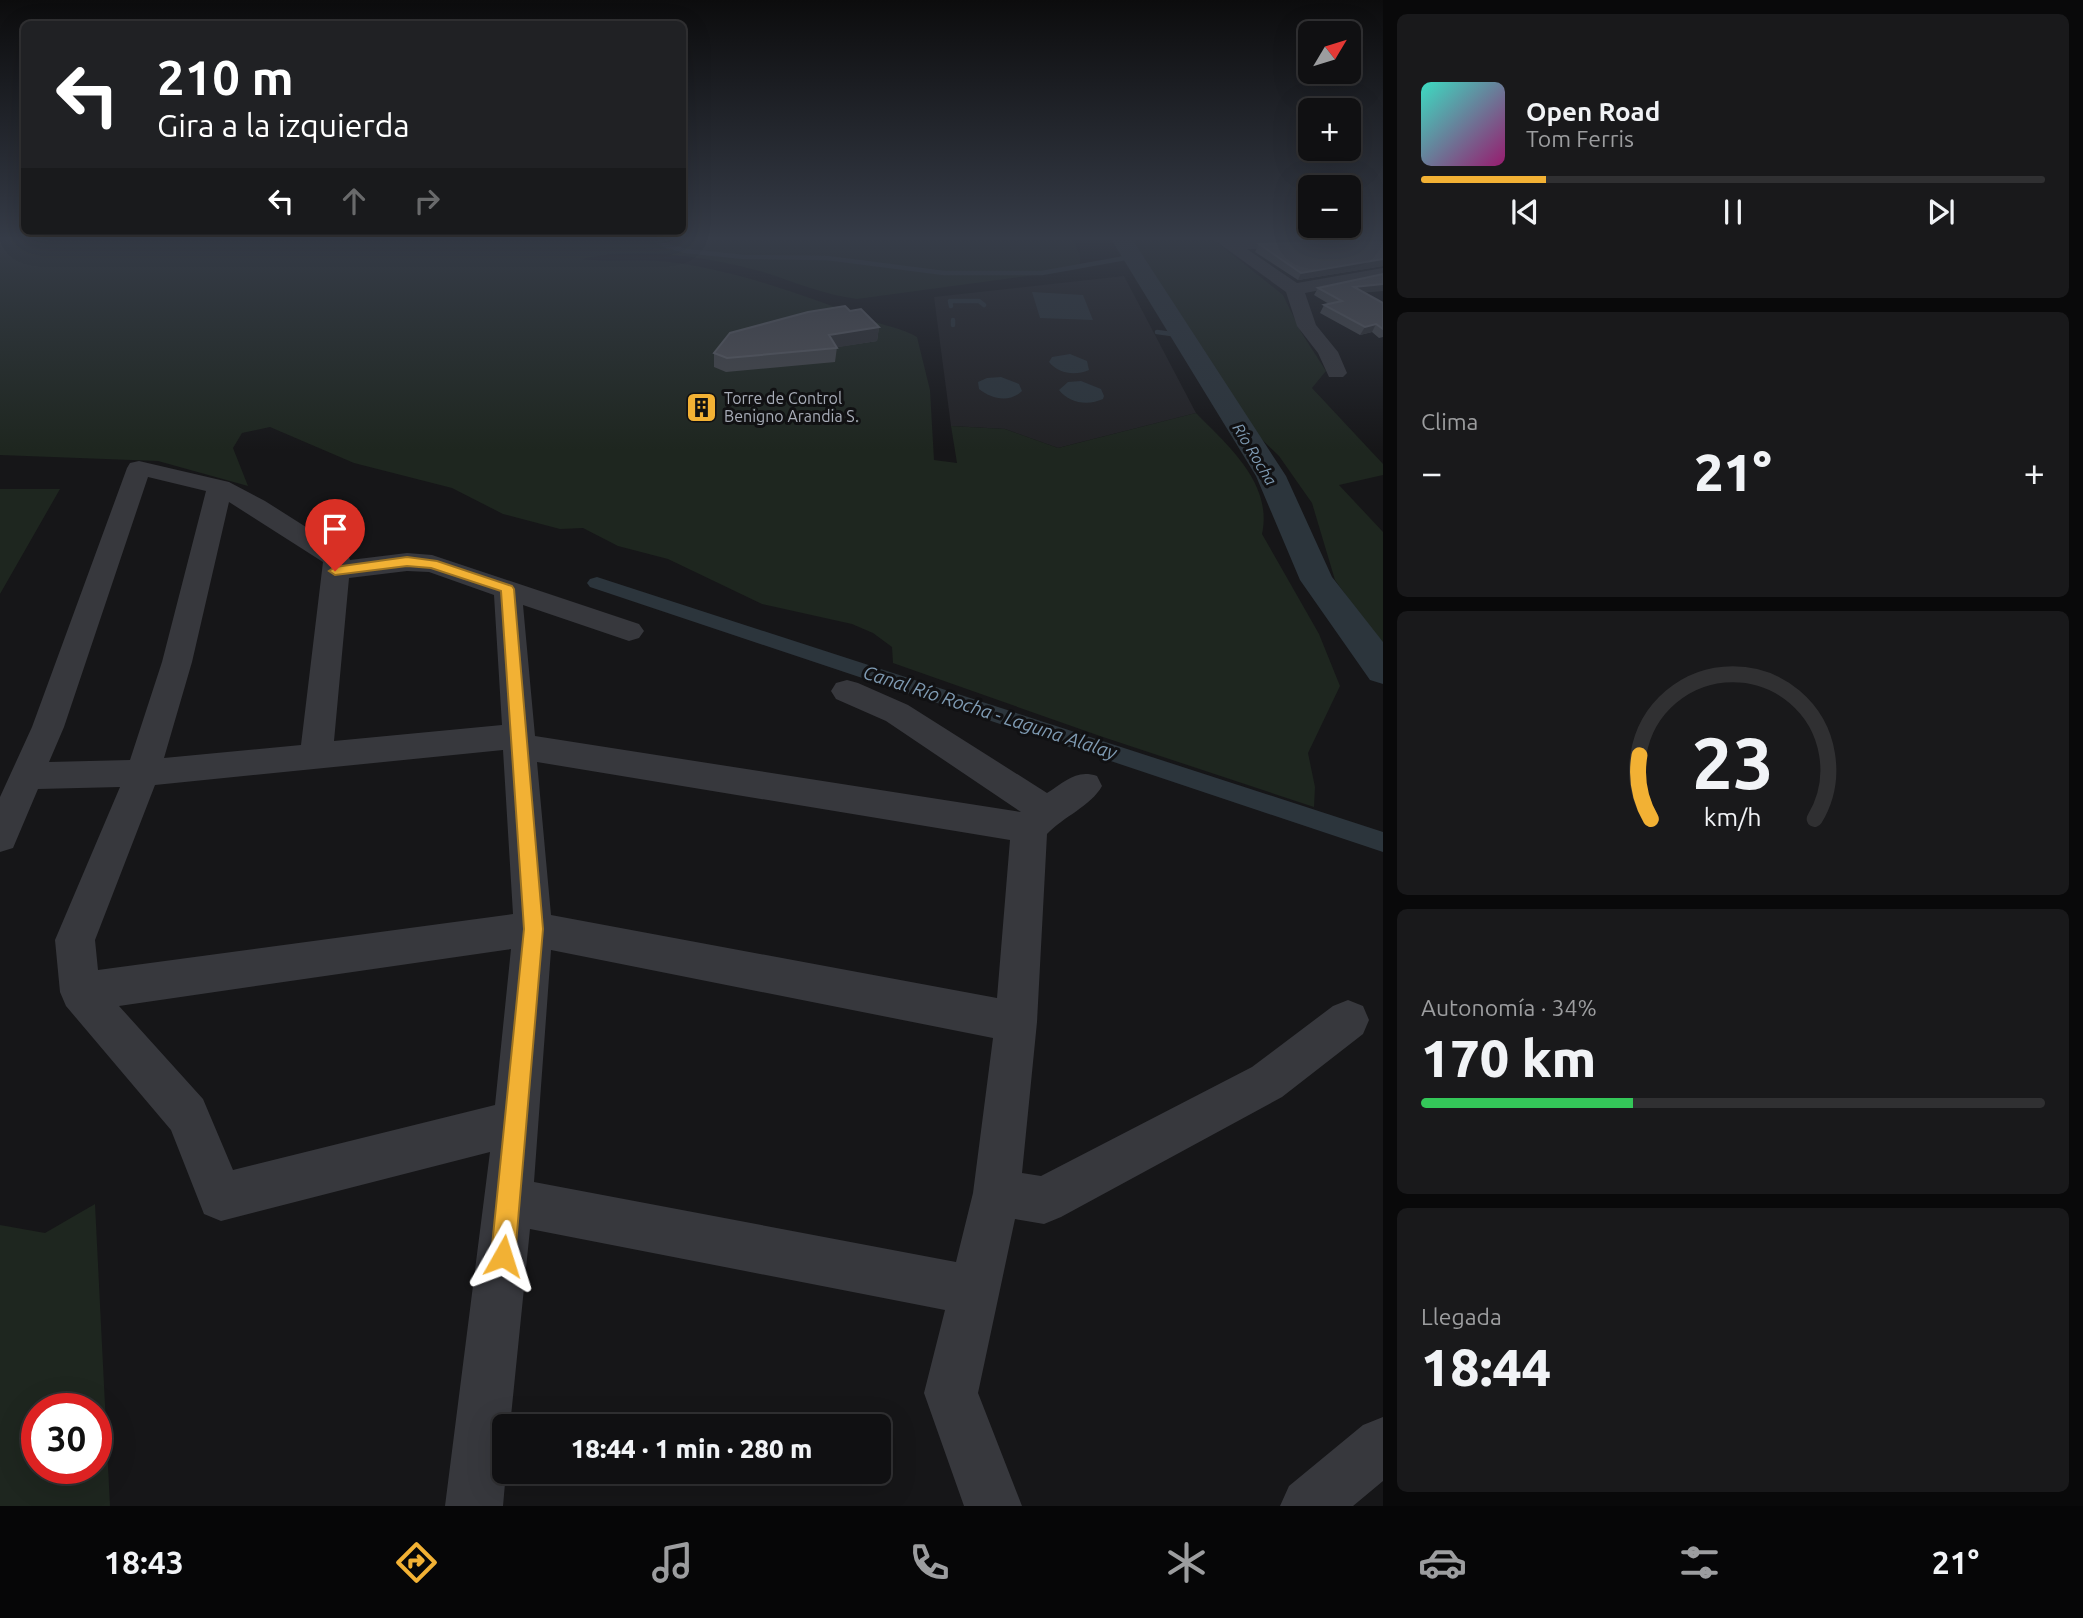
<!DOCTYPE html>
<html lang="es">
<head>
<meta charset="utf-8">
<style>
	:root { --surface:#101012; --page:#19191b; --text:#f1f3f6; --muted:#9c9d9f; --line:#303032; --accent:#f2b134 }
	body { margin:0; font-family:Ubuntu,sans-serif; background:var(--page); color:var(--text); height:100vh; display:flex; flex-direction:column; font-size:26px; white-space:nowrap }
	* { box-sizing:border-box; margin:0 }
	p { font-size:23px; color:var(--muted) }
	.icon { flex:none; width:38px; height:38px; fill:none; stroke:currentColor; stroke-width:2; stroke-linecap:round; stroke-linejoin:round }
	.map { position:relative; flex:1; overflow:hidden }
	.sheet { display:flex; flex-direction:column; gap:14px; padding:14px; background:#09090a; width:700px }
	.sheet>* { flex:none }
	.top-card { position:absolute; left:21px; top:21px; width:665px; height:214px; border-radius:10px; box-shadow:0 7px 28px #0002,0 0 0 2px var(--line); background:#202124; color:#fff; overflow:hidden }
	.needle { width:46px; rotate:52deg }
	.buttons { position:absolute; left:1298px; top:21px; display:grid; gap:14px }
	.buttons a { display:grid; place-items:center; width:63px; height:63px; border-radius:10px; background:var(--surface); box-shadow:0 7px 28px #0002,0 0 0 2px var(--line); font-size:35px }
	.speed { position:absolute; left:21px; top:1393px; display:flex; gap:14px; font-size:35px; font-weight:700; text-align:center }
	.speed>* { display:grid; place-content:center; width:91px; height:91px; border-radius:50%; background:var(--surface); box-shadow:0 7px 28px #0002,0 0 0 2px var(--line); line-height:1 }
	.speed .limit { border:10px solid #d22; background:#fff; color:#111 }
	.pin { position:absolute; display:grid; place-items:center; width:60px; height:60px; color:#fff; margin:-72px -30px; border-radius:50% 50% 50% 0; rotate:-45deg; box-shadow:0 0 7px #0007 }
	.pin .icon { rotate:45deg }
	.me { position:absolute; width:77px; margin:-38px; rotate:6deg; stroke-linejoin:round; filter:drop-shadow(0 0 5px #0008) }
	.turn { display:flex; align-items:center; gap:24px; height:147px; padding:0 21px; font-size:32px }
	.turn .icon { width:91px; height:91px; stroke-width:2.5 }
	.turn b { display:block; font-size:49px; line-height:60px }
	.lanes { display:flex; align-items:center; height:66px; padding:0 21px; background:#0003; justify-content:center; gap:35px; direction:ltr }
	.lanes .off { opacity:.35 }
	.big { font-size:52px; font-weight:800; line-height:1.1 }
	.sheet .card { flex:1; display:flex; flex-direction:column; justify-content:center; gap:10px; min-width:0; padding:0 24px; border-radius:10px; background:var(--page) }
	.sheet .dial { align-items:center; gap:0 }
	.dial svg { height:182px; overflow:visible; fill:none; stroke:var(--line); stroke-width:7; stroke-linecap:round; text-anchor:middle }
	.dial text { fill:var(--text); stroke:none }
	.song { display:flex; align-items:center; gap:21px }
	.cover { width:84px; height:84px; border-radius:10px; background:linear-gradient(135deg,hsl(170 70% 55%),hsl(320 70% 35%)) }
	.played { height:7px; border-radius:4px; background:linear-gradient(90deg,var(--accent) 20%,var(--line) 20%) }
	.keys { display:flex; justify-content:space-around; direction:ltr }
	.heat { display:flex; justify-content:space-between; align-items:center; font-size:38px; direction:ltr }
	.charge { height:10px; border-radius:5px; background:linear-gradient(90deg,#34c759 34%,var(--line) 0) }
	.trip { position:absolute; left:492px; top:1414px; width:399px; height:70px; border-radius:10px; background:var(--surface); box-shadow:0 7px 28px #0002,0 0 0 2px var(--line); font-weight:800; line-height:70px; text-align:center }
	.dock { display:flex; height:112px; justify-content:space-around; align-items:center; background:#060607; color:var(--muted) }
	.dock .icon { width:49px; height:49px }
	.dock .selected { color:var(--accent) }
	.dock b { font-size:32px; color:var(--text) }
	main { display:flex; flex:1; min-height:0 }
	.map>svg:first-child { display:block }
</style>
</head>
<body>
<main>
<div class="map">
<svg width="1383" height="1506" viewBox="0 0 1383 1506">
	<rect width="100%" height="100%" fill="#161618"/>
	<path fill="#222225" d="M1124,276L1196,413L1058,448L1005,429L951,426L934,297Z"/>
	<path fill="#1e261f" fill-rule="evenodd" d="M0,239H1073L1080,255V269L857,299C824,295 795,282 763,272C711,257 636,246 582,259C613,263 646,258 678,263C744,273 806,296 867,319C884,326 903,328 917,337L930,390L934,460L957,463L951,426L1005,429L1058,448L1196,413C1228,446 1273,483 1262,534L1319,634L1340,686L1308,753L1315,787L1314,807L1100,736L893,663L892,647L873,633L852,624L762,604L668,559L618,546L583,528L560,529L503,514L452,488L354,463L270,427L242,433L233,448L248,486L158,461L0,455Z
		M1126,239H1213L1283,295L1301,332L1326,371L1312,388L1383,464V475L1339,485L1383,532V647L1335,580L1312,503L1279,456L1247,425L1229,394L1215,385L1208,364L1176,320Z
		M0,489H60L0,594Z
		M95,1204L110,1506H0V1225L45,1233ZM37,1409H96V1468H37Z"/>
	<path fill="#2c353c" d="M1032,292L1083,295L1093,320L1040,318Z
		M1070,354L1087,361L1089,370C1075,376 1059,374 1049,362L1052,357Z
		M1001,377L1019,384L1022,391C1010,403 991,399 979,389L978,382L987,378Z
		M1081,381L1101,389L1104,396L1103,399C1088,406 1069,403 1059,390L1068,382Z"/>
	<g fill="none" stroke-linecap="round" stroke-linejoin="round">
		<path stroke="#2c353c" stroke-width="4.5" d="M654,239L664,245L686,251L744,257L827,258L944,273H1042L1131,257
			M951,306L950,301H979L984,305
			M953,320V325
			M1157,332L1179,335"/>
		<path fill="#2c353c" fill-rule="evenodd" d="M597,577L1383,832V852L590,587L587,583L590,579Z"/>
		<path fill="#2c353c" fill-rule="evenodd" d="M1111,239H1132L1286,476L1332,577L1383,642V684L1370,680L1300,580L1256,476Z"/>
		<path fill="#37383d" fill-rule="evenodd" d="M1213,239H1383V247L1247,249L1297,283L1383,268V278L1305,293L1316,325L1338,352L1347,373L1343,377H1329L1318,353L1297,326L1286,292Z
			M139,461L229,482L265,501L347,553L350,560L407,553L432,555L639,624L644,631L639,638L629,641L523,605L535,736L1021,812L886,721L836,699L831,691L836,683L847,680L858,683L908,705L1047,793C1065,782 1076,769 1097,776L1102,786C1091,806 1063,817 1047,834L1037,1022L1022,1173L1041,1176L1252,1067L1333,1006L1348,1000L1363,1006L1369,1020L1363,1034L1282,1097L1061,1217L1044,1224L1015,1219L978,1393L1022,1506H964L924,1393L945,1310L530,1229L510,1426H504L506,1472L503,1506H445L490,1152L221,1221L204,1214L171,1130L66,1006L60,992L55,940L120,787L38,789L13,848L0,852V797L32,727L127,468L130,463ZM148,477L206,491L162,662L130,760L49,762L64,727ZM229,502L323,562L301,745L164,758L192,662ZM407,571L429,572L494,595L502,725L334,741L349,578ZM503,750L513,914L98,970L95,940L155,785ZM537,762L1010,840L997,998L551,915ZM511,949L495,1105L233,1170L203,1099L119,1006ZM551,950L993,1038L973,1193L956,1262L534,1182Z
			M1383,1417V1481L1353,1506H1280L1289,1486L1363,1425Z"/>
	</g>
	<path fill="#47494d" d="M1383,242V266L1298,280L1255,252L1259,244Z
		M1318,288L1365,293L1383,303V337L1379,338L1372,332L1360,335L1320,313L1324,305L1329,304L1314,295Z
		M850,311L879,327L877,341L837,347L835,362L726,372L714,367V353Z"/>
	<path fill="#2f3033" d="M1383,259V266L1298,280L1301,273Z
		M1383,284V291L1350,294L1354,287Z
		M1376,324L1372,332L1360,335L1365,327Z
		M879,327L877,341L827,349L829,335Z"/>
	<path fill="#525359" stroke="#5f6168" stroke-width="2" d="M1383,242V259L1301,273L1259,244Z
		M1383,274V284L1354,287L1383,303V329L1376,324L1365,327L1324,305L1342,301L1318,288Z
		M845,306L850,311L861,309L879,327L829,335L837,348L727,358L714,353L730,333L808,312Z"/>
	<linearGradient id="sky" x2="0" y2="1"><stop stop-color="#0c0c0d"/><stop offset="0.53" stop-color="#363c48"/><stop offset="1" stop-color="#363c48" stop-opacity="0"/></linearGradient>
	<rect width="1383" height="450" fill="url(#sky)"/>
	<path fill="#f2b134" stroke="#9d7322" stroke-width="2" d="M407,557L437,561L512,586L514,589L543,929L515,1256L511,1264L503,1268L494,1264L491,1256L524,929L501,591L431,568L407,566L335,575L329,571L335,567Z"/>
	<defs>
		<symbol id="building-square" viewBox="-11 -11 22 22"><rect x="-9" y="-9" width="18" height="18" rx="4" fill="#f2b134" stroke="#111113"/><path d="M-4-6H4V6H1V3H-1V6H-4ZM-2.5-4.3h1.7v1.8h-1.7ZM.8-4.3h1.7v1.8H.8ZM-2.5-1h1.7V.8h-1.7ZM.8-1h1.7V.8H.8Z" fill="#111"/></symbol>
	</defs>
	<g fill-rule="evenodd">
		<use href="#building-square" x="684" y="390" width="35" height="35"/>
	</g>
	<g text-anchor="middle" stroke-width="6" stroke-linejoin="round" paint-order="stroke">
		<g font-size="16" fill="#a8adb8" stroke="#111113" text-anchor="start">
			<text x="724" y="404">Torre de Control<tspan x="724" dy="18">Benigno Arandia S.</tspan></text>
		</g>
		<g font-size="16" font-style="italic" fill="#7f9bb3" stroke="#111113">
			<text transform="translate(1255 454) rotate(59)" y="6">Río Rocha</text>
		</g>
		<g font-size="19" font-style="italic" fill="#7f9bb3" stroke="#111113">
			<text transform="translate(990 712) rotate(18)" y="7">Canal Río Rocha - Laguna Alalay</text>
		</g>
	</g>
</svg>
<div class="buttons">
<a><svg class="needle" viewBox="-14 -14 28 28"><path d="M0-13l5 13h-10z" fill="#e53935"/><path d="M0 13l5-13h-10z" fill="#9c9d9f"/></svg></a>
<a>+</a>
<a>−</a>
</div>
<div class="speed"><div class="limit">30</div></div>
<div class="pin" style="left:335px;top:571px;background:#d93025"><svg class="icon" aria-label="arrive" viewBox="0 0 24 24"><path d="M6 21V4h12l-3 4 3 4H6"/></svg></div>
<svg class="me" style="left:503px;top:1256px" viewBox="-20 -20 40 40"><path d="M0-17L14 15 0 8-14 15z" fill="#f2b134" stroke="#fff" stroke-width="4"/></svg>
<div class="trip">18:44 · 1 min · 280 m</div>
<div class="top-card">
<div class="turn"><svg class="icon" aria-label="left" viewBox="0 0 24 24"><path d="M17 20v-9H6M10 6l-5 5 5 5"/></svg><div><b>210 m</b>Gira a la izquierda</div></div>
<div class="lanes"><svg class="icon" aria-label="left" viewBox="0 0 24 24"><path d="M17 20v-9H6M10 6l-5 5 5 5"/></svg><svg class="icon off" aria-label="ahead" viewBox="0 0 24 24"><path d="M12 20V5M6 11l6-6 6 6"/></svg><svg class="icon off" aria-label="right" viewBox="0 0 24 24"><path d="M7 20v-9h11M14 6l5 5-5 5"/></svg></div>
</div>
</div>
<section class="sheet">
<div class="card">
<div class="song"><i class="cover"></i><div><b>Open Road</b><p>Tom Ferris</p></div></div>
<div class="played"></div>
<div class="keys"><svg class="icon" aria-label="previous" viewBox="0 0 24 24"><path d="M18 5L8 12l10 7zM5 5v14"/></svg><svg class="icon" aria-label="pause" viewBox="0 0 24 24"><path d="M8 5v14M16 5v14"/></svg><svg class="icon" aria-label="next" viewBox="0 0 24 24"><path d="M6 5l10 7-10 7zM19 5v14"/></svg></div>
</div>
<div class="card"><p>Clima</p>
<div class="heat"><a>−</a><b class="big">21°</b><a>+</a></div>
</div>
<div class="card dial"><svg viewBox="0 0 100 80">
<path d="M14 69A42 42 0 1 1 86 69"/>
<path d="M14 69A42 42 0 0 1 9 41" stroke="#f2b134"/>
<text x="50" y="56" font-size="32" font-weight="700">23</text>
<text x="50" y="72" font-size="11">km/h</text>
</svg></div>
<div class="card"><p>Autonomía · 34%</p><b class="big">170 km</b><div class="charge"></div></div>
<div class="card"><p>Llegada</p><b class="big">18:44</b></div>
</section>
</main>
<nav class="dock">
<b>18:43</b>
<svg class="icon selected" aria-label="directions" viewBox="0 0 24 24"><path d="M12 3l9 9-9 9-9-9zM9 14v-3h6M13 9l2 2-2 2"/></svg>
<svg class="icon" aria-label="music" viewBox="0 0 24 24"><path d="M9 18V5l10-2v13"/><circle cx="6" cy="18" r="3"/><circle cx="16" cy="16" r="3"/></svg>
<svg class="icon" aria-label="phone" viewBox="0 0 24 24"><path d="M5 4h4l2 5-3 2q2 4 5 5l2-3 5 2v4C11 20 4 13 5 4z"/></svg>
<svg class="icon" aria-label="climate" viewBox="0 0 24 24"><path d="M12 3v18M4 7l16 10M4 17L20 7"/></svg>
<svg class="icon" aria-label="car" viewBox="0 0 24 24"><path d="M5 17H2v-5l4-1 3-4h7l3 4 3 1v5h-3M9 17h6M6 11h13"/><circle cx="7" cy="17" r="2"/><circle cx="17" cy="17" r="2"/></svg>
<svg class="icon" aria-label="filters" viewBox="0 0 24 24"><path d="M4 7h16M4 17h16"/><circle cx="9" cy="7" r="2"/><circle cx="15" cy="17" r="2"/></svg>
<b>21°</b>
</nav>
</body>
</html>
